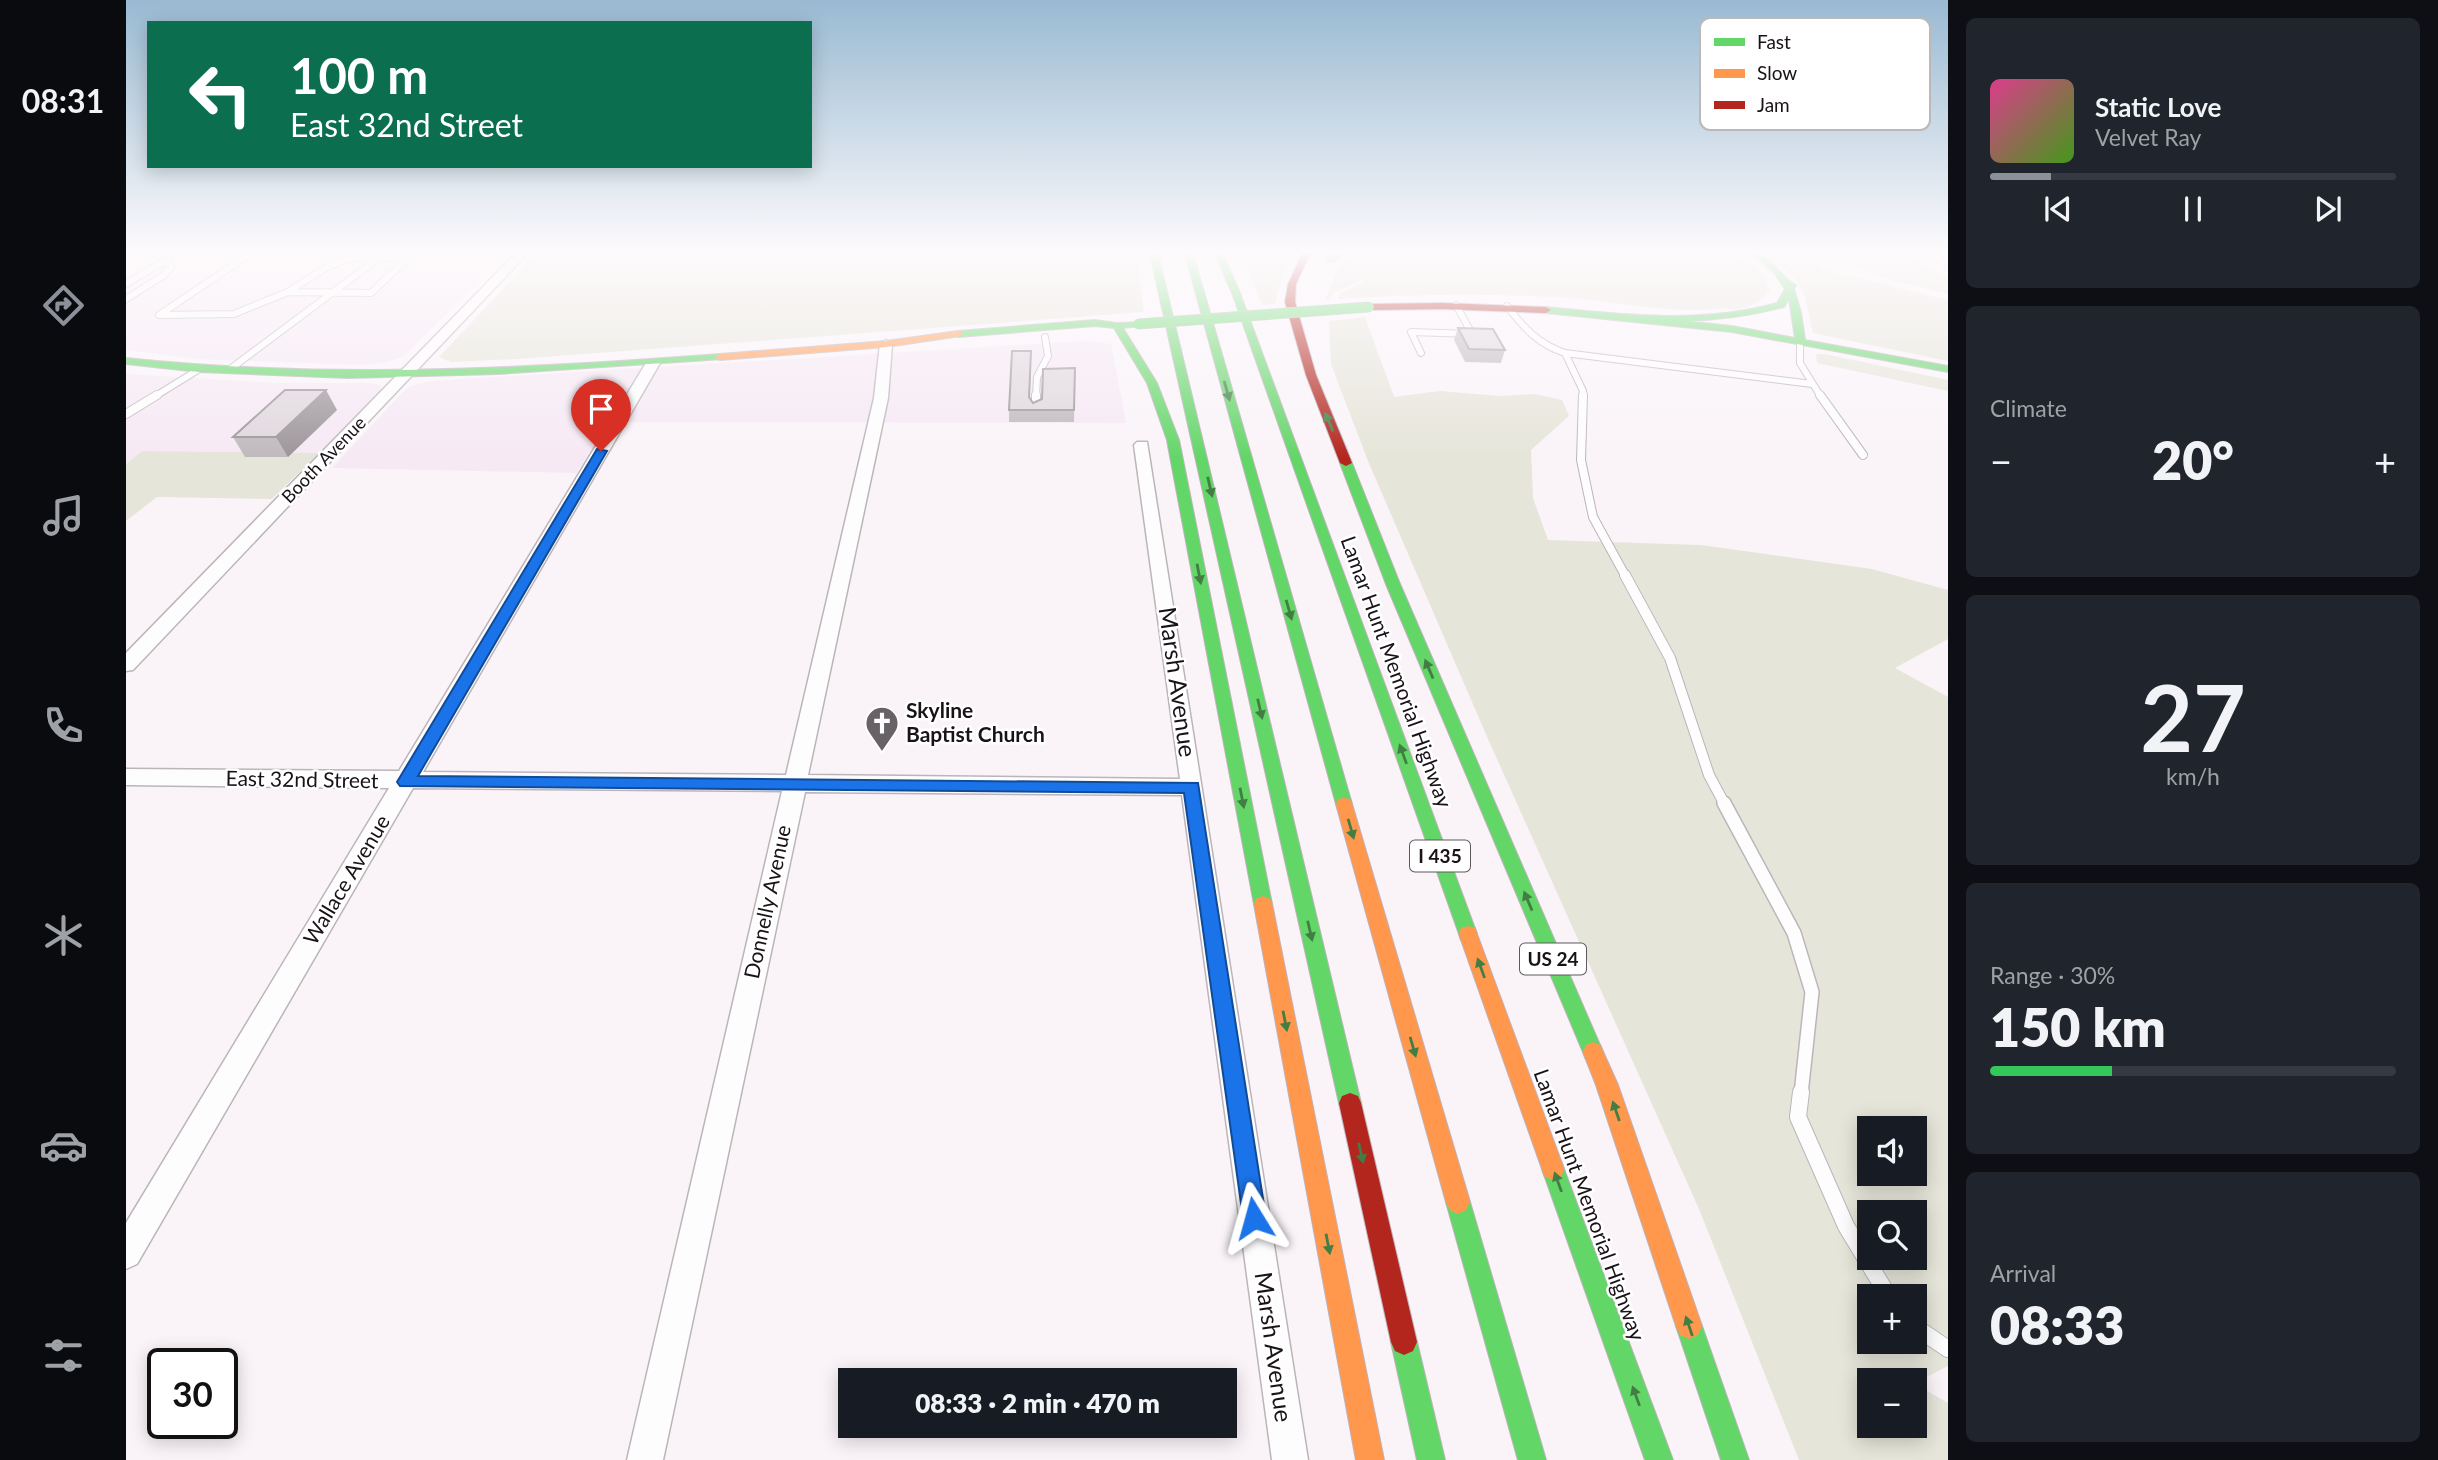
<!DOCTYPE html>
<html lang="en">
<head>
<meta charset="utf-8">
<style>
	:root { --surface:#171b24; --page:#20242c; --text:#f1f3f6; --muted:#9ea1a6; --line:#363941; --accent:#8c9099 }
	body { margin:0; font-family:Lato,sans-serif; background:var(--page); color:var(--text); height:100vh; display:flex; flex-direction:column; font-size:26px; white-space:nowrap }
	* { box-sizing:border-box; margin:0 }
	p { font-size:23px; color:var(--muted) }
	.icon { flex:none; width:38px; height:38px; fill:none; stroke:currentColor; stroke-width:2; stroke-linecap:round; stroke-linejoin:round }
	.map { position:relative; flex:1; overflow:hidden }
	.drawer { display:flex; flex-direction:column; gap:18px; padding:18px; background:#0d0f14; width:490px }
	.drawer>* { flex:none }
	.hud { position:absolute; left:21px; top:21px; width:665px; height:147px; border-radius:0px; box-shadow:0 4px 18px #0003; background:#0b6e4f; color:#fff; overflow:hidden }
	.fabs { position:absolute; left:1731px; top:1116px; display:grid; gap:14px }
	.fabs a { display:grid; place-items:center; width:70px; height:70px; border-radius:0px; background:var(--surface); box-shadow:0 4px 18px #0003; font-size:35px }
	.speed { position:absolute; left:21px; top:1348px; display:flex; gap:14px; font-size:35px; font-weight:700; text-align:center }
	.speed>* { display:grid; place-content:center; width:91px; height:91px; border-radius:50%; background:var(--surface); box-shadow:0 4px 18px #0003; line-height:1 }
	.speed .limit { border:4px solid #111; border-radius:10px; background:#fff; color:#111 }
	.pin { position:absolute; display:grid; place-items:center; width:60px; height:60px; color:#fff; margin:-72px -30px; border-radius:50% 50% 50% 0; rotate:-45deg; box-shadow:0 0 7px #0007 }
	.pin .icon { rotate:45deg }
	.me { position:absolute; width:77px; margin:-38px; rotate:352deg; stroke-linejoin:round; filter:drop-shadow(0 0 5px #0008) }
	.turn { display:flex; align-items:center; gap:24px; height:147px; padding:0 28px; font-size:32px }
	.turn .icon { width:91px; height:91px; stroke-width:2.5 }
	.turn b { display:block; font-size:49px; line-height:60px }
	.big { font-size:52px; font-weight:800; line-height:1.1 }
	.drawer .card { flex:1; display:flex; flex-direction:column; justify-content:center; gap:10px; min-width:0; padding:0 24px; border-radius:10px; background:var(--page) }
	.drawer .dial { align-items:center; gap:0 }
	.dial b { font-size:91px; line-height:1 }
	.song { display:flex; align-items:center; gap:21px }
	.cover { width:84px; height:84px; border-radius:10px; background:linear-gradient(135deg,hsl(330 70% 55%),hsl(100 70% 35%)) }
	.played { height:7px; border-radius:4px; background:linear-gradient(90deg,var(--accent) 15%,var(--line) 15%) }
	.keys { display:flex; justify-content:space-around; direction:ltr }
	.heat { display:flex; justify-content:space-between; align-items:center; font-size:38px; direction:ltr }
	.charge { height:10px; border-radius:5px; background:linear-gradient(90deg,#34c759 30%,var(--line) 0) }
	.trip { position:absolute; left:712px; top:1368px; width:399px; height:70px; border-radius:0px; background:var(--surface); box-shadow:0 4px 18px #0003; font-weight:800; line-height:70px; text-align:center }
	main { display:flex; flex:1; min-height:0 }
	.dock { display:flex; flex-direction:column; width:126px; justify-content:space-around; align-items:center; background:#090b0e; color:var(--muted) }
	.dock .icon { width:49px; height:49px }
	.dock .current { color:var(--accent) }
	.dock b { font-size:32px; color:var(--text) }
	.map>svg:first-child { display:block }
</style>
</head>
<body>
<main>
<nav class="dock">
<b>08:31</b>
<svg class="icon current" aria-label="directions" viewBox="0 0 24 24"><path d="M12 3l9 9-9 9-9-9zM9 14v-3h6M13 9l2 2-2 2"/></svg>
<svg class="icon" aria-label="music" viewBox="0 0 24 24"><path d="M9 18V5l10-2v13"/><circle cx="6" cy="18" r="3"/><circle cx="16" cy="16" r="3"/></svg>
<svg class="icon" aria-label="phone" viewBox="0 0 24 24"><path d="M5 4h4l2 5-3 2q2 4 5 5l2-3 5 2v4C11 20 4 13 5 4z"/></svg>
<svg class="icon" aria-label="climate" viewBox="0 0 24 24"><path d="M12 3v18M4 7l16 10M4 17L20 7"/></svg>
<svg class="icon" aria-label="car" viewBox="0 0 24 24"><path d="M5 17H2v-5l4-1 3-4h7l3 4 3 1v5h-3M9 17h6M6 11h13"/><circle cx="7" cy="17" r="2"/><circle cx="17" cy="17" r="2"/></svg>
<svg class="icon" aria-label="filters" viewBox="0 0 24 24"><path d="M4 7h16M4 17h16"/><circle cx="9" cy="7" r="2"/><circle cx="15" cy="17" r="2"/></svg>
</nav>
<div class="map">
<svg width="1822" height="1460" viewBox="0 0 1822 1460">
	<rect width="100%" height="100%" fill="#faf4f9"/>
	<path fill="#f6e9f4" d="M0,254H382L278,356L262,362L236,365L72,359L0,350Z
		M959,341L985,344L1000,423L484,422L450,473L206,468L277,392L285,386L304,381Z
		M0,374L149,383H243L255,385V390L193,453L16,451L0,464Z"/>
	<path fill="#e6e5d9" fill-rule="evenodd" d="M410,254H1010L1018,312L391,359L325,362L313,357Z
		M1116,254H1166L1157,273L1149,304L1136,305Z
		M1225,254H1610L1636,273L1644,290C1635,303 1615,313 1599,308C1548,315 1495,302 1444,298C1366,293 1290,294 1212,299L1214,293L1238,282L1236,280L1207,293L1204,300H1199L1210,273Z
		M1639,254H1705L1691,263L1698,270L1822,300V361L1687,333C1678,291 1678,278 1639,254Z
		M1705,254H1780L1822,279V294L1761,279Z
		M1239,317L1268,397L1314,391L1374,396L1409,394L1436,400L1443,416L1405,450L1407,498L1422,540L1575,545L1746,569L1822,590V639L1769,668L1822,697V1366L1789,1383L1788,1381H1743V1426H1788L1789,1384L1822,1403V1460H1673L1573,1209L1362,739L1242,461L1205,364L1203,321ZM1743,1129H1788V1174H1743ZM1743,1213H1788V1258H1743ZM1743,1297H1788V1342H1743Z
		M1690,354H1699L1822,380V391L1691,363Z
		M16,451L193,453L146,499L31,497L0,521V464Z"/>
	<g fill="none" stroke-linecap="round" stroke-linejoin="round">
		<defs>
			<path id="lane-far4" d="M124,254L33,315L108,314L162,292
				M230,254L227,257L281,259
				M1805,254L1822,264
				M227,257L201,267L162,292L245,293L286,254
				M0,284L50,254
				M0,299L38,275L45,267L39,261
				M1381,306C1398,328 1412,344 1439,353L1686,384
				M1674,340V363L1695,397
				M1295,353L1285,332L1346,334L1330,305
				M1439,353L1457,391V397
				M103,370L258,254
				M28,397L75,368
				M910,397L911,377L922,356L919,337"/>
			<path id="lane-far3" d="M1457,395L1455,460L1467,517L1500,577
				M1694,395L1737,455
				M910,408V395
				M0,414L31,395"/>
			<path id="lane-far2" d="M1499,575L1544,658L1583,775L1599,805"/>
			<path id="lane-far1" d="M1598,803L1668,933L1686,992L1675,1094"/>
			<path id="lane" d="M1675,1092L1672,1117L1720,1226L1763,1297
				M1788,1326L1822,1349"/>
			<path id="street" d="M389,254H401L7,670L0,671V653Z
				M760,340L766,344L762,398L682,775L1054,779L1008,445L1011,442H1021L1182,1460H1146L1056,795L679,792L537,1460H501L656,791L287,788L11,1264L0,1269V1223L263,788L0,785V769L273,771L520,363L527,359L534,363L297,772L660,775L748,398L754,344Z"/>
			<path id="fast" d="M1024,254H1032L1235,1103L1232,1110L1224,1113L1216,1110L1213,1103Z
				M1059,254H1067L1226,804L1224,809H1212L1210,804Z
				M1089,254H1097L1114,293L1351,934L1349,940L1342,942L1335,940L1333,934L1106,293Z
				M1207,254H1217L1207,262H1201V258Z
				M1626,254C1647,254 1654,278 1670,285L1668,289L1675,312L1679,340L1822,366V372L1606,332L1420,313L1415,310L1420,307C1498,315 1575,324 1651,303L1659,289L1649,274ZM1663,299L1669,338L1606,326L1559,321C1593,320 1625,316 1658,307Z
				M969,320L991,323L1015,322V326L997,328L1031,383L1053,440L1146,904L1144,909L1137,912L1130,909L1128,904L1041,440L1021,383L988,328L969,326L832,337L827,334L832,331Z
				M594,354L599,357L598,359L372,374L222,378L73,372L0,364V358C199,379 395,369 594,354Z
				M1220,460L1226,463L1274,584L1477,1052L1474,1059L1467,1062L1460,1059L1457,1052L1260,584L1214,463Z
				M1427,1158L1435,1161L1438,1169L1547,1460H1519L1416,1169L1419,1161Z
				M1332,1190L1340,1194L1344,1202L1420,1460H1392L1320,1202L1324,1194Z
				M1563,1313L1572,1317L1576,1326L1623,1460H1595L1550,1326L1554,1317Z
				M1278,1329L1287,1333L1291,1342L1319,1460H1291L1265,1342L1269,1333Z"/>
			<path id="slow" d="M832,331L835,332V336L760,347L594,360L589,357L594,354L760,341Z
				M1218,798L1224,799L1226,804L1344,1202L1340,1210L1332,1214L1324,1210L1320,1202L1210,804L1212,799Z
				M1137,896L1144,899L1146,904L1258,1460H1230L1128,904L1130,899Z
				M1342,926L1349,928L1351,934L1438,1169L1435,1177L1427,1180L1419,1177L1416,1169L1333,934L1335,928Z
				M1467,1042L1474,1045L1492,1085L1576,1326L1572,1335L1563,1339L1554,1335L1550,1326L1470,1085L1457,1052L1460,1045Z"/>
			<path id="jam" d="M1176,254H1184L1170,284L1169,302L1190,375L1226,463L1220,466L1214,463L1180,375L1159,302L1162,284Z
				M1316,303L1420,307L1425,310L1420,313L1316,309L1243,310L1238,307L1243,304Z
				M1224,1093L1232,1096L1235,1103L1291,1342L1287,1351L1278,1355L1269,1351L1265,1342L1213,1103L1216,1096Z"/>
		</defs>
		<use href="#lane-far4" stroke="#bbb5ba" stroke-width="8"/>
		<use href="#lane-far3" stroke="#bbb5ba" stroke-width="10"/>
		<use href="#lane-far2" stroke="#bbb5ba" stroke-width="12"/>
		<use href="#lane-far1" stroke="#bbb5ba" stroke-width="16"/>
		<use href="#lane" stroke="#bbb5ba" stroke-width="18"/>
		<use href="#street" stroke="#bbb5ba" stroke-width="3"/>
		<use href="#fast" stroke="#beb3bc" stroke-width="2"/>
		<use href="#slow" stroke="#beb3bc" stroke-width="2"/>
		<use href="#jam" stroke="#beb3bc" stroke-width="2"/>
		<use href="#lane-far4" stroke="#fefdfe" stroke-width="6"/>
		<use href="#lane-far3" stroke="#fefdfe" stroke-width="8"/>
		<use href="#lane-far2" stroke="#fefdfe" stroke-width="10"/>
		<use href="#lane-far1" stroke="#fefdfe" stroke-width="13"/>
		<use href="#lane" stroke="#fefdfe" stroke-width="16"/>
		<use href="#street" fill="#fefdfe" fill-rule="evenodd"/>
		<use href="#fast" fill="#63d668" fill-rule="evenodd"/>
		<use href="#slow" fill="#ff974d" fill-rule="evenodd"/>
		<use href="#jam" fill="#b3261e" fill-rule="evenodd"/>
		<defs>
			<path id="fast-bridge" d="M1012,324L1243,307"/>
		</defs>
		<use href="#fast-bridge" stroke="#beb3bc" stroke-width="11" stroke-linecap="butt"/>
		<use href="#fast-bridge" stroke="#63d668" stroke-width="10"/>
	</g>
	<path fill="#c0b9be" d="M1332,328L1379,350L1375,363L1339,362L1328,340Z
		M905,362L904,397L907,403L916,399L949,368L948,422H883V410Z
		M211,410L162,457H119L107,437Z"/>
	<path fill="#9c969b" d="M200,390L211,410L162,457L150,437Z"/>
	<path fill="#dfd7dd" stroke="#9c969b" stroke-width="2" d="M1332,328L1367,329L1379,350L1343,349Z
		M886,351H905L903,397L907,403L916,399L917,369L949,368L948,410H883Z
		M159,390H200L150,437H107Z"/>
	<defs><path id="oneway-solid" d="M-6-.8H1V-3.2L6.5 0L1 3.2V.8H-6Z" transform="scale(1.75)"/></defs>
	<g fill="#427e44">
		<use href="#oneway-solid" transform="translate(1101 391) rotate(74)"/>
		<use href="#oneway-solid" transform="translate(1203 422) rotate(-113)"/>
		<use href="#oneway-solid" transform="translate(1084 487) rotate(77)"/>
		<use href="#oneway-solid" transform="translate(1073 574) rotate(79)"/>
		<use href="#oneway-solid" transform="translate(1163 610) rotate(74)"/>
		<use href="#oneway-solid" transform="translate(1303 669) rotate(-113)"/>
		<use href="#oneway-solid" transform="translate(1134 709) rotate(77)"/>
		<use href="#oneway-solid" transform="translate(1277 754) rotate(-110)"/>
		<use href="#oneway-solid" transform="translate(1116 798) rotate(79)"/>
		<use href="#oneway-solid" transform="translate(1225 829) rotate(74)"/>
		<use href="#oneway-solid" transform="translate(1402 901) rotate(-113)"/>
		<use href="#oneway-solid" transform="translate(1184 931) rotate(77)"/>
		<use href="#oneway-solid" transform="translate(1355 968) rotate(-110)"/>
		<use href="#oneway-solid" transform="translate(1159 1021) rotate(79)"/>
		<use href="#oneway-solid" transform="translate(1287 1047) rotate(74)"/>
		<use href="#oneway-solid" transform="translate(1490 1111) rotate(-109)"/>
		<use href="#oneway-solid" transform="translate(1235 1153) rotate(77)"/>
		<use href="#oneway-solid" transform="translate(1432 1182) rotate(-110)"/>
		<use href="#oneway-solid" transform="translate(1202 1244) rotate(79)"/>
		<use href="#oneway-solid" transform="translate(1563 1326) rotate(-109)"/>
		<use href="#oneway-solid" transform="translate(1510 1396) rotate(-110)"/>
	</g>
	<linearGradient id="sky" x2="0" y2="1"><stop stop-color="#99bad2"/><stop offset="0.55" stop-color="#fdfafc"/><stop offset="1" stop-color="#fdfafc" stop-opacity="0"/></linearGradient>
	<rect width="1822" height="458" fill="url(#sky)"/>
	<path fill="#1a73e8" stroke="#114b97" stroke-width="2" d="M471,449L481,451L292,776L1072,783L1140,1218L1137,1226L1128,1229L1120,1226L1117,1218L1058,793L274,786L271,782L274,777Z"/>
	<defs>
		<symbol id="church-pin" viewBox="-11 -11 22 30"><path d="M0 17L-7.5 6A9.5 9.5 0 1 1 7.5 6Z" fill="#686166" stroke="#fff"/><path d="M-1.2-6h2.4v3.5h3.3v2.4h-3.3V6h-2.4V-.1h-3.3v-2.4h3.3Z" fill="#fff"/></symbol>
	</defs>
	<g fill-rule="evenodd">
		<use href="#church-pin" x="737" y="704" width="38" height="52"/>
	</g>
	<g text-anchor="middle" stroke-width="5" stroke-linejoin="round" paint-order="stroke">
		<g font-size="18" fill="#191217" stroke="#fff">
			<text transform="translate(198 460) rotate(-46)" y="6">Booth Avenue</text>
		</g>
		<g fill="#fff" stroke="#5e595d" stroke-width="2">
			<rect x="1284" y="840.5" width="60" height="31" rx="5"/>
			<rect x="1394" y="943.5" width="66" height="31" rx="5"/>
		</g>
		<g font-size="19" font-weight="bold" fill="#191217">
			<text x="1314" y="863">I 435</text>
			<text x="1427" y="966">US 24</text>
		</g>
		<g font-size="21" fill="#191217" stroke="#fff">
			<text transform="translate(1270 672) rotate(70)" y="7">Lamar Hunt Memorial Highway</text>
			<text transform="translate(176 780) rotate(1)" y="7">East 32nd Street</text>
			<text transform="translate(221 880) rotate(-59)" y="7">Wallace Avenue</text>
			<text transform="translate(642 902) rotate(-78)" y="7">Donnelly Avenue</text>
			<text transform="translate(1463 1205) rotate(70)" y="7">Lamar Hunt Memorial Highway</text>
		</g>
		<g font-size="21" font-weight="bold" fill="#191217" stroke="#fff" text-anchor="start">
			<text x="780" y="718">Skyline<tspan x="780" dy="24">Baptist Church</tspan></text>
		</g>
		<g font-size="24" fill="#191217" stroke="#fff">
			<text transform="translate(1051 682) rotate(82)" y="8">Marsh Avenue</text>
			<text transform="translate(1147 1347) rotate(82)" y="8">Marsh Avenue</text>
		</g>
	</g>
	<rect x="1574" y="18" width="230" height="112" rx="10" fill="#fff" stroke="#bab8b9" stroke-width="2"/>
	<rect x="1588" y="38" width="31" height="8" fill="#63d668"/>
	<rect x="1588" y="69" width="31" height="9" fill="#ff974d"/>
	<rect x="1588" y="101" width="31" height="8" fill="#b3261e"/>
	<g font-size="19" fill="#191217">
		<text x="1631" y="49">Fast</text>
		<text x="1631" y="80">Slow</text>
		<text x="1631" y="112">Jam</text>
	</g>
</svg>
<div class="fabs">
<a><svg class="icon" aria-label="sound" viewBox="0 0 24 24"><path d="M4 9h4l5-4v14l-5-4H4zM17 9q2 3 0 6"/></svg></a>
<a><svg class="icon" aria-label="search" viewBox="0 0 24 24"><circle cx="10" cy="10" r="6"/><path d="M15 15l6 6"/></svg></a>
<a>+</a>
<a>−</a>
</div>
<div class="speed"><div class="limit">30</div></div>
<div class="pin" style="left:475px;top:451px;background:#d93025"><svg class="icon" aria-label="arrive" viewBox="0 0 24 24"><path d="M6 21V4h12l-3 4 3 4H6"/></svg></div>
<svg class="me" style="left:1128px;top:1218px" viewBox="-20 -20 40 40"><path d="M0-17L14 15 0 8-14 15z" fill="#1a73e8" stroke="#fff" stroke-width="4"/></svg>
<div class="trip">08:33 · 2 min · 470 m</div>
<div class="hud">
<div class="turn"><svg class="icon" aria-label="left" viewBox="0 0 24 24"><path d="M17 20v-9H6M10 6l-5 5 5 5"/></svg><div><b>100 m</b>East 32nd Street</div></div>
</div>
</div>
<section class="drawer">
<div class="card">
<div class="song"><i class="cover"></i><div><b>Static Love</b><p>Velvet Ray</p></div></div>
<div class="played"></div>
<div class="keys"><svg class="icon" aria-label="previous" viewBox="0 0 24 24"><path d="M18 5L8 12l10 7zM5 5v14"/></svg><svg class="icon" aria-label="pause" viewBox="0 0 24 24"><path d="M8 5v14M16 5v14"/></svg><svg class="icon" aria-label="next" viewBox="0 0 24 24"><path d="M6 5l10 7-10 7zM19 5v14"/></svg></div>
</div>
<div class="card"><p>Climate</p>
<div class="heat"><a>−</a><b class="big">20°</b><a>+</a></div>
</div>
<div class="card dial"><b>27</b><p>km/h</p></div>
<div class="card"><p>Range · 30%</p><b class="big">150 km</b><div class="charge"></div></div>
<div class="card"><p>Arrival</p><b class="big">08:33</b></div>
</section>
</main>
</body>
</html>
